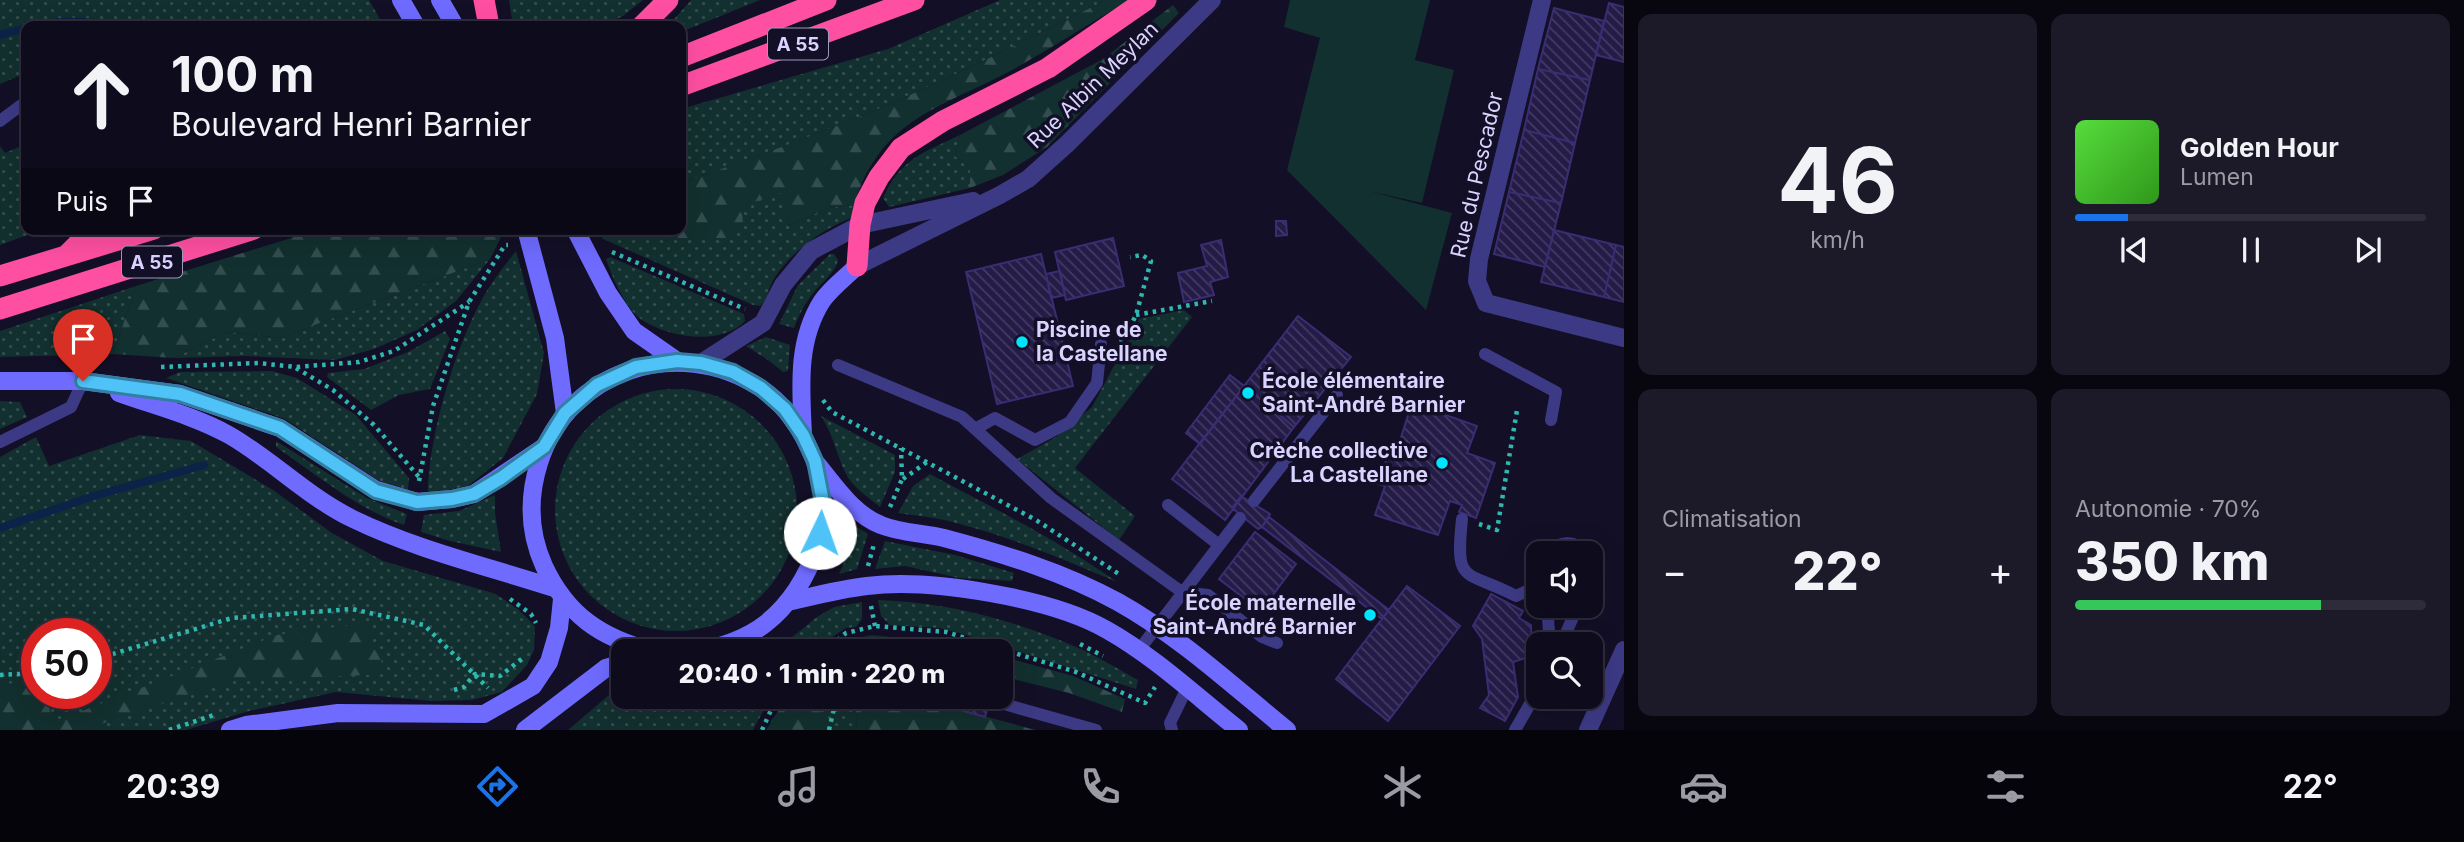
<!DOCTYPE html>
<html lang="fr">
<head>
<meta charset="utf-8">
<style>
	:root { --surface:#0e0b1c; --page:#1c1929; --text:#f1f3f6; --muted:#9b9ba3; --line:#2e2b3b; --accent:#1a73e8 }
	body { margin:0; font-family:Inter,sans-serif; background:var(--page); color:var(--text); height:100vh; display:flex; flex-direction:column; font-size:26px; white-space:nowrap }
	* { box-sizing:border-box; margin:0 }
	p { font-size:23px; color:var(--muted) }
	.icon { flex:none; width:38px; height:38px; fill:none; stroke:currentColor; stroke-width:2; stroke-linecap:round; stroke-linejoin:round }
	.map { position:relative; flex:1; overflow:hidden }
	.panel { display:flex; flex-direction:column; gap:14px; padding:14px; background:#08060f; width:840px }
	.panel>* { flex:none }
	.banner { position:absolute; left:21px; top:21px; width:665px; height:214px; border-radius:14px; box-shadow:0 7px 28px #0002,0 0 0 2px var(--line); background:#0e0b1c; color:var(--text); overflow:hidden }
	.fabs { position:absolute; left:1526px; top:541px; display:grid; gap:14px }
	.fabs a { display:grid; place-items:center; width:77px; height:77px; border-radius:14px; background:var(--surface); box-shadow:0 7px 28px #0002,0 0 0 2px var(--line); font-size:35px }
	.speed { position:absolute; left:21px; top:618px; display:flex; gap:14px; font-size:35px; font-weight:700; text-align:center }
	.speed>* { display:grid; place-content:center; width:91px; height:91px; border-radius:50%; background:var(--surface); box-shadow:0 7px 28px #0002,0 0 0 2px var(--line); line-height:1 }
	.speed .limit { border:10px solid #d22; background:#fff; color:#111 }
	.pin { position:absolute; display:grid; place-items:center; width:60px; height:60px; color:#fff; margin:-72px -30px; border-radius:50% 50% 50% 0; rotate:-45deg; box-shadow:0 0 7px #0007 }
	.pin .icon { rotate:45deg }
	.me { position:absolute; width:77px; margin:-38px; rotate:3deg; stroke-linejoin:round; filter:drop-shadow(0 0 5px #0008) }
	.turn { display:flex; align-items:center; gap:24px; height:147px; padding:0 35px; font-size:32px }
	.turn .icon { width:91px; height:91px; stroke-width:2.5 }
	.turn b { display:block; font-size:49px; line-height:60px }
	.then { display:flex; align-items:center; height:66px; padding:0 35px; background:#0003; gap:14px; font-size:26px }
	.big { font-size:52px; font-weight:800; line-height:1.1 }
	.panel .widget { flex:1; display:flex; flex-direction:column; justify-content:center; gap:10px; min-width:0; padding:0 24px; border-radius:14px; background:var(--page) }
	.panel .dial { align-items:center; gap:0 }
	.dial b { font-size:91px; line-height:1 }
	.song { display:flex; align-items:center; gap:21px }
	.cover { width:84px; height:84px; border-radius:10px; background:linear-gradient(135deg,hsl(110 70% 55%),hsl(110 70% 35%)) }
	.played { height:7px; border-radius:4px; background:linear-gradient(90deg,var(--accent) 15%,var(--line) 15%) }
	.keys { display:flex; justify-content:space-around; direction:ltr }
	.heat { display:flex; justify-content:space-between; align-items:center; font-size:38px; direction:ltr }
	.charge { height:10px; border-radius:5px; background:linear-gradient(90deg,#34c759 70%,var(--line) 0) }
	.panel .tiles { flex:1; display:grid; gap:14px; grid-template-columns:repeat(2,1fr) }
	.trip { position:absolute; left:611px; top:639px; width:402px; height:70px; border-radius:14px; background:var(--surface); box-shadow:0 7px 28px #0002,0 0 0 2px var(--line); font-weight:800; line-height:70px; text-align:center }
	.tab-bar { display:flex; height:112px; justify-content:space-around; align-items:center; background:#06040b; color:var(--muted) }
	.tab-bar .icon { width:49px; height:49px }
	.tab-bar .active { color:var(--accent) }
	.tab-bar b { font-size:32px; color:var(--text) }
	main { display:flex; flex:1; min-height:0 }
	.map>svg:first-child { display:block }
</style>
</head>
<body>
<main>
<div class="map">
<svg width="1624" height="730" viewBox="0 0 1624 730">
	<defs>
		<pattern id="grass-dots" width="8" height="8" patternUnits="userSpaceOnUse" patternTransform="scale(1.75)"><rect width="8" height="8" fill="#12302f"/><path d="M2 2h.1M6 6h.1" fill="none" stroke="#344d4e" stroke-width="1.8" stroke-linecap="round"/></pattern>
		<pattern id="forest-firs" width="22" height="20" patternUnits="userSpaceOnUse" patternTransform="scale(1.75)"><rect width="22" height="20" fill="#12302f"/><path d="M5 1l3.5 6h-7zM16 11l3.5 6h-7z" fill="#344d4e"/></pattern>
		<pattern id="building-back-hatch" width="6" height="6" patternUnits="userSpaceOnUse" patternTransform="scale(1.75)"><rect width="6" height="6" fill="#241b47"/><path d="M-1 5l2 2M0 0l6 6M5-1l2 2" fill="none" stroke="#433b63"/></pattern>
	</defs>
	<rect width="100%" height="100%" fill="#130f26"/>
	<path fill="url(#grass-dots)" fill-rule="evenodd" d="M0,0H369L384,26H26V73L0,84Z
		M509,0H643L623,16L602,26H513Z
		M691,0H760L681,32V26H668Z
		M1000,0H1106C1029,39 951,78 871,112C809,138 745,161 682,183L681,109L888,49Z
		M960,135L955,156L970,167V188L889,207L883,198C901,158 923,153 960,135Z
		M26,144V229H44L0,245V146L5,153Z
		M782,192L789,225L829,208L854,205V217C825,227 792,251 775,277C768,287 769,298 760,306L753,305L603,239L598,229H652L671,238L741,206Z
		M516,251L544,353L537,394L503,458L468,486L428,494C428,436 458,335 490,286C498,274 507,262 516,251Z
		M830,254H834L838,260C836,272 822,282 814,292C805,303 799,315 794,328L779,324L798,285Z
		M610,257L744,314L745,321C721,346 669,338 642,320C625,308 613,279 606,259Z
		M490,259L456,301L417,330L374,349L335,360L245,356L174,358L226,332L280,338Z
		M136,286L113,354L0,357V331Z
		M1184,310L1192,317L1075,468L1135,516L1119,540L1017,459L1056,437L1092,407L1139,319Z
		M445,331L450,339L430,389L399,395L371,410L327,377L328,373L364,369L408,352Z
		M766,337L790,345L788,371L783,372L768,360L746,346Z
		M272,371L297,378L356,415L409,478L408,491L384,484L285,419L166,378L180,372Z
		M555 510a121 121 0 1 1 242 0a121 121 0 1 1-242 0Z
		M0,401L20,402L27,417L0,429Z
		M821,416L895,455V472L880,507C868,497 852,487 845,472C836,453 833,434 821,416Z
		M140,435L191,441L273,490L332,533L383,561L496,594L519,610L535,626L534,650L527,665L502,692L472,700L431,701L336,692L249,711L186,730H0V457L36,437L49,466ZM37,634H96V693H37Z
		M276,441L367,498L407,514L404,525C357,509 317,475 276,447Z
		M930,474C995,509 1056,539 1117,582C1063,559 1009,536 952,522C935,517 916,516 898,513L913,486Z
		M495,495V513L501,552L450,541L421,532L424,515L459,511Z
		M852,524L868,534L857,569L839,574C847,558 852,543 852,524Z
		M885,541L955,555L1014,573L1012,581L959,578L905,566L875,569Z
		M878,600C946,602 1014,620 1076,647C1097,656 1118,669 1138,680L1136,689L963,634L939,628L890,625L881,616Z
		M862,602V619L856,627L846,628L811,651H775L817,617L834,607Z
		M872,635L901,638L905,649L901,651H831L840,642Z
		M623,687V696L771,697L753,730H568L616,689Z
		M789,697H855L857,727L854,730H766Z"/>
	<path fill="url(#forest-firs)" d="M1106,0H1129C1091,23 1053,47 1014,69C942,108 881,117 854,205L829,208L789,225L781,193L742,206L743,228L728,238H671L652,229H681V181L682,183C746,160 809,138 871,112C951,78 1029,39 1106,0Z
		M1173,5L1179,13L1047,147L1003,175L970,188V167L955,156L960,135L1103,59Z
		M320,229H499L502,235L490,259L280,338L226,332L174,358L113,354L136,286Z
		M365,623L387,674L231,681L83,730H0V684L37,682V693H48L51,723L277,635Z
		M901,638L940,639L983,651H901L905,648Z
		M1001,656L1073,676L1125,699L1122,712L1069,693L1001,676Z
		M855,696L926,697L925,700L1035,730H854L857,727Z
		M789,697H813L830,730H777L770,722Z"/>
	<path fill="#12302f" d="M1290,0H1430L1415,60L1454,70L1422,203L1369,191L1452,213L1426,310L1287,170L1320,38L1284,27Z"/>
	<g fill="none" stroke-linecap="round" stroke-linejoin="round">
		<path stroke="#0c2248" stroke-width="8" d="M35,26C64,19 95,22 125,26
			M0,35L26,28
			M0,528L94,496L204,465"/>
	</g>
	<path fill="url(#building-back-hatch)" stroke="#3b2d73" stroke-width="2" d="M1609,3L1624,7V62L1596,55Z
		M1554,8L1604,21L1590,80L1538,69Z
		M1538,69L1590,80L1575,143L1524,130Z
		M1524,130L1575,143L1561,203L1509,192Z
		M1509,192L1561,203L1545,267L1494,254Z
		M1276,221H1286L1287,235L1276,236Z
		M1554,230L1616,245L1604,297L1541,282Z
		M1113,238L1124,286L1066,300L1055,252Z
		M1221,240L1228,277L1210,282L1214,295L1184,302L1178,273L1207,266L1201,245Z
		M1616,245L1624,247V302L1604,297Z
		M1041,254L1073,386L997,404L966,272Z
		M1060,271L1065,295L1051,298L1046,274Z
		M1298,316L1351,357L1294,427L1244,386Z
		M1230,375L1244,386L1200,444L1186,433Z
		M1244,386L1294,427L1225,520L1172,479Z
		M1412,403L1477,426L1467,453L1495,463L1476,518L1459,512L1462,505L1450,501L1438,535L1375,515L1385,486L1377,484L1387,457L1394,459Z
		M1241,496L1270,514L1262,527L1258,529L1232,508Z
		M1269,517L1389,610L1382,619L1262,527Z
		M1255,532L1296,564L1261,611L1219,579Z
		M1407,586L1460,626L1388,721L1336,679Z
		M1491,594L1523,611L1519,618L1531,625L1532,656L1513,662L1518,697L1505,721L1480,708L1489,695L1482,639L1473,626Z
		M926,696H991L985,717L925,700Z"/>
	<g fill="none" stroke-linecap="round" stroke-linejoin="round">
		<path stroke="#2fb8b0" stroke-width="4.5" stroke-dasharray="3.5 5" stroke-linecap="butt" d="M612,252L745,309
			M1136,315L1212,301
			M1119,340L1124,339L1136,315L1151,261L1142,255L1130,257
			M161,367L258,363L296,367L359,362L394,351L469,302
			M296,368L333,390L374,425L419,477
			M823,400L832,412L1036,520L1122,576
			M903,479L927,462
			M419,481L433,406L469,302L505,245H508
			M890,507L902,479L901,448
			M1479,524L1497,530L1517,410
			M868,566L874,544
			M510,599L531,614L536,623
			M871,606L875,626
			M1080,644L1103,656
			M824,651L846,633L875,626L946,632L1076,672L1145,703L1155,687
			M96,659L232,618L352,609L424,625L488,688
			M0,675L37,673
			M454,690L464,687L475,674L500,676L524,657
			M169,730L214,715
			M762,730L771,710L781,696
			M829,730L837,696"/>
		<path stroke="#3d3a85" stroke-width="12" d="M0,121L24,103
			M1485,354L1556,392L1551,420
			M838,365L962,417L1051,498L1182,592L1208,595L1262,637L1277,643
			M975,429L995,418L1035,440L1070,422L1097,383L1101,344
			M0,442L71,407L83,381
			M1254,501L1337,395
			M1168,505L1219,545
			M1462,519C1455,586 1464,569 1516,596L1538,586
			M1546,553C1559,541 1575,539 1587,553
			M1591,559L1593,572L1591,579
			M1547,606L1550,644
			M1561,644L1578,606
			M1139,650L1240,518
			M1004,704L1096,730
			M1172,730L1170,723L1187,688
			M1515,730L1538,690"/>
		<path stroke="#3d3a85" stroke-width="18" d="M1542,0L1479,259L1477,281L1486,303L1624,338
			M857,266L1000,195L1028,179L1067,144L1212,0
			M701,363L763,323L783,285L811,251L860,225L973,201
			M1588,730L1624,650"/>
		<path stroke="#6f6bff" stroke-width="18" d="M401,0L416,26
			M440,0L455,26
			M526,229L555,338L565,413
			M575,229L608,293L634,331L677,361
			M0,381H83L180,394L280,428L376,490L417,502L452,499L474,494L544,447
			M119,393C155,406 195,416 229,435C271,459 309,498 353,519C417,550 486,566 554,588
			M803,435C801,389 796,342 822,301C831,288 846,277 857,266
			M817,464C836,487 853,514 881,525C900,533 924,533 944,538C1004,554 1063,572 1118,602C1179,636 1233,686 1287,730
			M788,602C814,596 840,589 867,586C931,578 1051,598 1107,630C1155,657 1196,696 1239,730
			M652,651C601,638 567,615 544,566C529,533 528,498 539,463C568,370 678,335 759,387C784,403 802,430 813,457C838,514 813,586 765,624C747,638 725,645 702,651
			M230,730L246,725L338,713L484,714L533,686L549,662L559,628L562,599
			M525,730L606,668L623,663"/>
		<path stroke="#ff4fa3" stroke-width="21" d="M484,0L489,26
			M642,26L668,0
			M681,57L826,0
			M681,86L914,0
			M67,255L93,229
			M857,266L860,225L865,203L879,177L901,148L943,121L1048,68L1146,0
			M0,276L154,229
			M0,309L254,229"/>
	</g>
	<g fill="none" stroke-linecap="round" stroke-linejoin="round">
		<defs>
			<path id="route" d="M83,381L180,394L280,428L376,491L417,502L452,499L474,494L501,478L544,447L565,413L597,385L636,367L677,361L701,363L733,372L761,388L785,409L803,435L815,461L822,497L820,533"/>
		</defs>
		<use href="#route" stroke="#337fa1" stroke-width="18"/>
		<use href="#route" stroke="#4fc3f7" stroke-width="12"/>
	</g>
	<g fill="#00e5ff" stroke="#130f26" stroke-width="2.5">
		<circle cx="1022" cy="342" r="7"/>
		<circle cx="1248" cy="393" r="7"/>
		<circle cx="1442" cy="463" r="7"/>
		<circle cx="1370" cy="615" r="7"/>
	</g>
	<g text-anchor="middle" stroke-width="7" stroke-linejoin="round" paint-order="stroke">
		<g fill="#130f26" stroke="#9e99be" stroke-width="2">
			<rect x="768" y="28.5" width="60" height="31" rx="5"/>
			<rect x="122" y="246.5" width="60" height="31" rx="5"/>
		</g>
		<g font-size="19" font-weight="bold" fill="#d9d4ff">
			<text x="798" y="51">A 55</text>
			<text x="152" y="269">A 55</text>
		</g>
		<g font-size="21" fill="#d9d4ff" stroke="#130f26">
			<text transform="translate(1093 85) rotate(-44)" y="7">Rue Albin Meylan</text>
			<text transform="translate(1477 175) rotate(-77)" y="7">Rue du Pescador</text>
		</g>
		<g font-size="21" font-weight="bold" fill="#d9d4ff" stroke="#130f26" text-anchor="start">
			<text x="1036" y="337">Piscine de<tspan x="1036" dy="24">la Castellane</tspan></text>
			<text x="1262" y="388">École élémentaire<tspan x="1262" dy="24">Saint-André Barnier</tspan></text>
			<text x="1428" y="458" text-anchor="end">Crèche collective<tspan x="1428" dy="24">La Castellane</tspan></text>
			<text x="1356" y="610" text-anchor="end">École maternelle<tspan x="1356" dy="24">Saint-André Barnier</tspan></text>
		</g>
	</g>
</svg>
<div class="fabs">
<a><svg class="icon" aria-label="sound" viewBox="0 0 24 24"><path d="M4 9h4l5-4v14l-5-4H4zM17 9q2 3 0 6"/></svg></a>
<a><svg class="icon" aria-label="search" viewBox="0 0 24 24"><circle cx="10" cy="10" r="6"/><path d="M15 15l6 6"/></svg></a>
</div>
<div class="speed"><div class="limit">50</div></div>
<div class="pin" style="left:83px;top:381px;background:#d93025"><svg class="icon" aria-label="arrive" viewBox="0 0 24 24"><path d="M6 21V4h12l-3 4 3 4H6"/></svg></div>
<svg class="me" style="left:820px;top:533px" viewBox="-20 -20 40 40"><circle r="19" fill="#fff"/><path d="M0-13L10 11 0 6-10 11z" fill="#4fc3f7"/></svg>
<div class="trip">20:40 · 1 min · 220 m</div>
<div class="banner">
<div class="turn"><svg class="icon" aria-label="ahead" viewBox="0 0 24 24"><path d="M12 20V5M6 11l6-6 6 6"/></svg><div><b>100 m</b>Boulevard Henri Barnier</div></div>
<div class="then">Puis<svg class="icon" aria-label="arrive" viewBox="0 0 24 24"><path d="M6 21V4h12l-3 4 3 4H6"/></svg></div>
</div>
</div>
<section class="panel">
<div class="tiles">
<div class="widget dial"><b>46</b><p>km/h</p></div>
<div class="widget">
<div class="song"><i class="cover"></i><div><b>Golden Hour</b><p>Lumen</p></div></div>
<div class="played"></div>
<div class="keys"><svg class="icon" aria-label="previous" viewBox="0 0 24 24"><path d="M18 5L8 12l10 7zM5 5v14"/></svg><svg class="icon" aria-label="pause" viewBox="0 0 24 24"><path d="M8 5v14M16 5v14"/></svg><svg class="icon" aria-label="next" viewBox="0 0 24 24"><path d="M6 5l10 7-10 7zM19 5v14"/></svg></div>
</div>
<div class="widget"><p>Climatisation</p>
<div class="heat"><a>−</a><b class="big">22°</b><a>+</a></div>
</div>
<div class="widget"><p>Autonomie · 70%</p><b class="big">350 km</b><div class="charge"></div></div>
</div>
</section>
</main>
<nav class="tab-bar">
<b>20:39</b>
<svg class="icon active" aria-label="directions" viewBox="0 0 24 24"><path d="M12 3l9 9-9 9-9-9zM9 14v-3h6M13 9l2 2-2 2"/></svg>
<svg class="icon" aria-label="music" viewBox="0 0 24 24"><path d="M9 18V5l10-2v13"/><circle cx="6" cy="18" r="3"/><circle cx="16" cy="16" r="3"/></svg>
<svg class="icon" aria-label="phone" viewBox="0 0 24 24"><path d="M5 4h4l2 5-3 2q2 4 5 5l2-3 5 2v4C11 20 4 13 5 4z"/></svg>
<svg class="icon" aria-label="climate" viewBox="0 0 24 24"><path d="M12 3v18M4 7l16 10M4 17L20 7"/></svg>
<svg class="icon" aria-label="car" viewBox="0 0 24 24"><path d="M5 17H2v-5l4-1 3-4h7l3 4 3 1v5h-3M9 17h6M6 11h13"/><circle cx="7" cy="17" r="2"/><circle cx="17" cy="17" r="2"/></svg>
<svg class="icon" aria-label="filters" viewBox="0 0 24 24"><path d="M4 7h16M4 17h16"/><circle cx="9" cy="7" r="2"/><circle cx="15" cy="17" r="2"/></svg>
<b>22°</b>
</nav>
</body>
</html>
